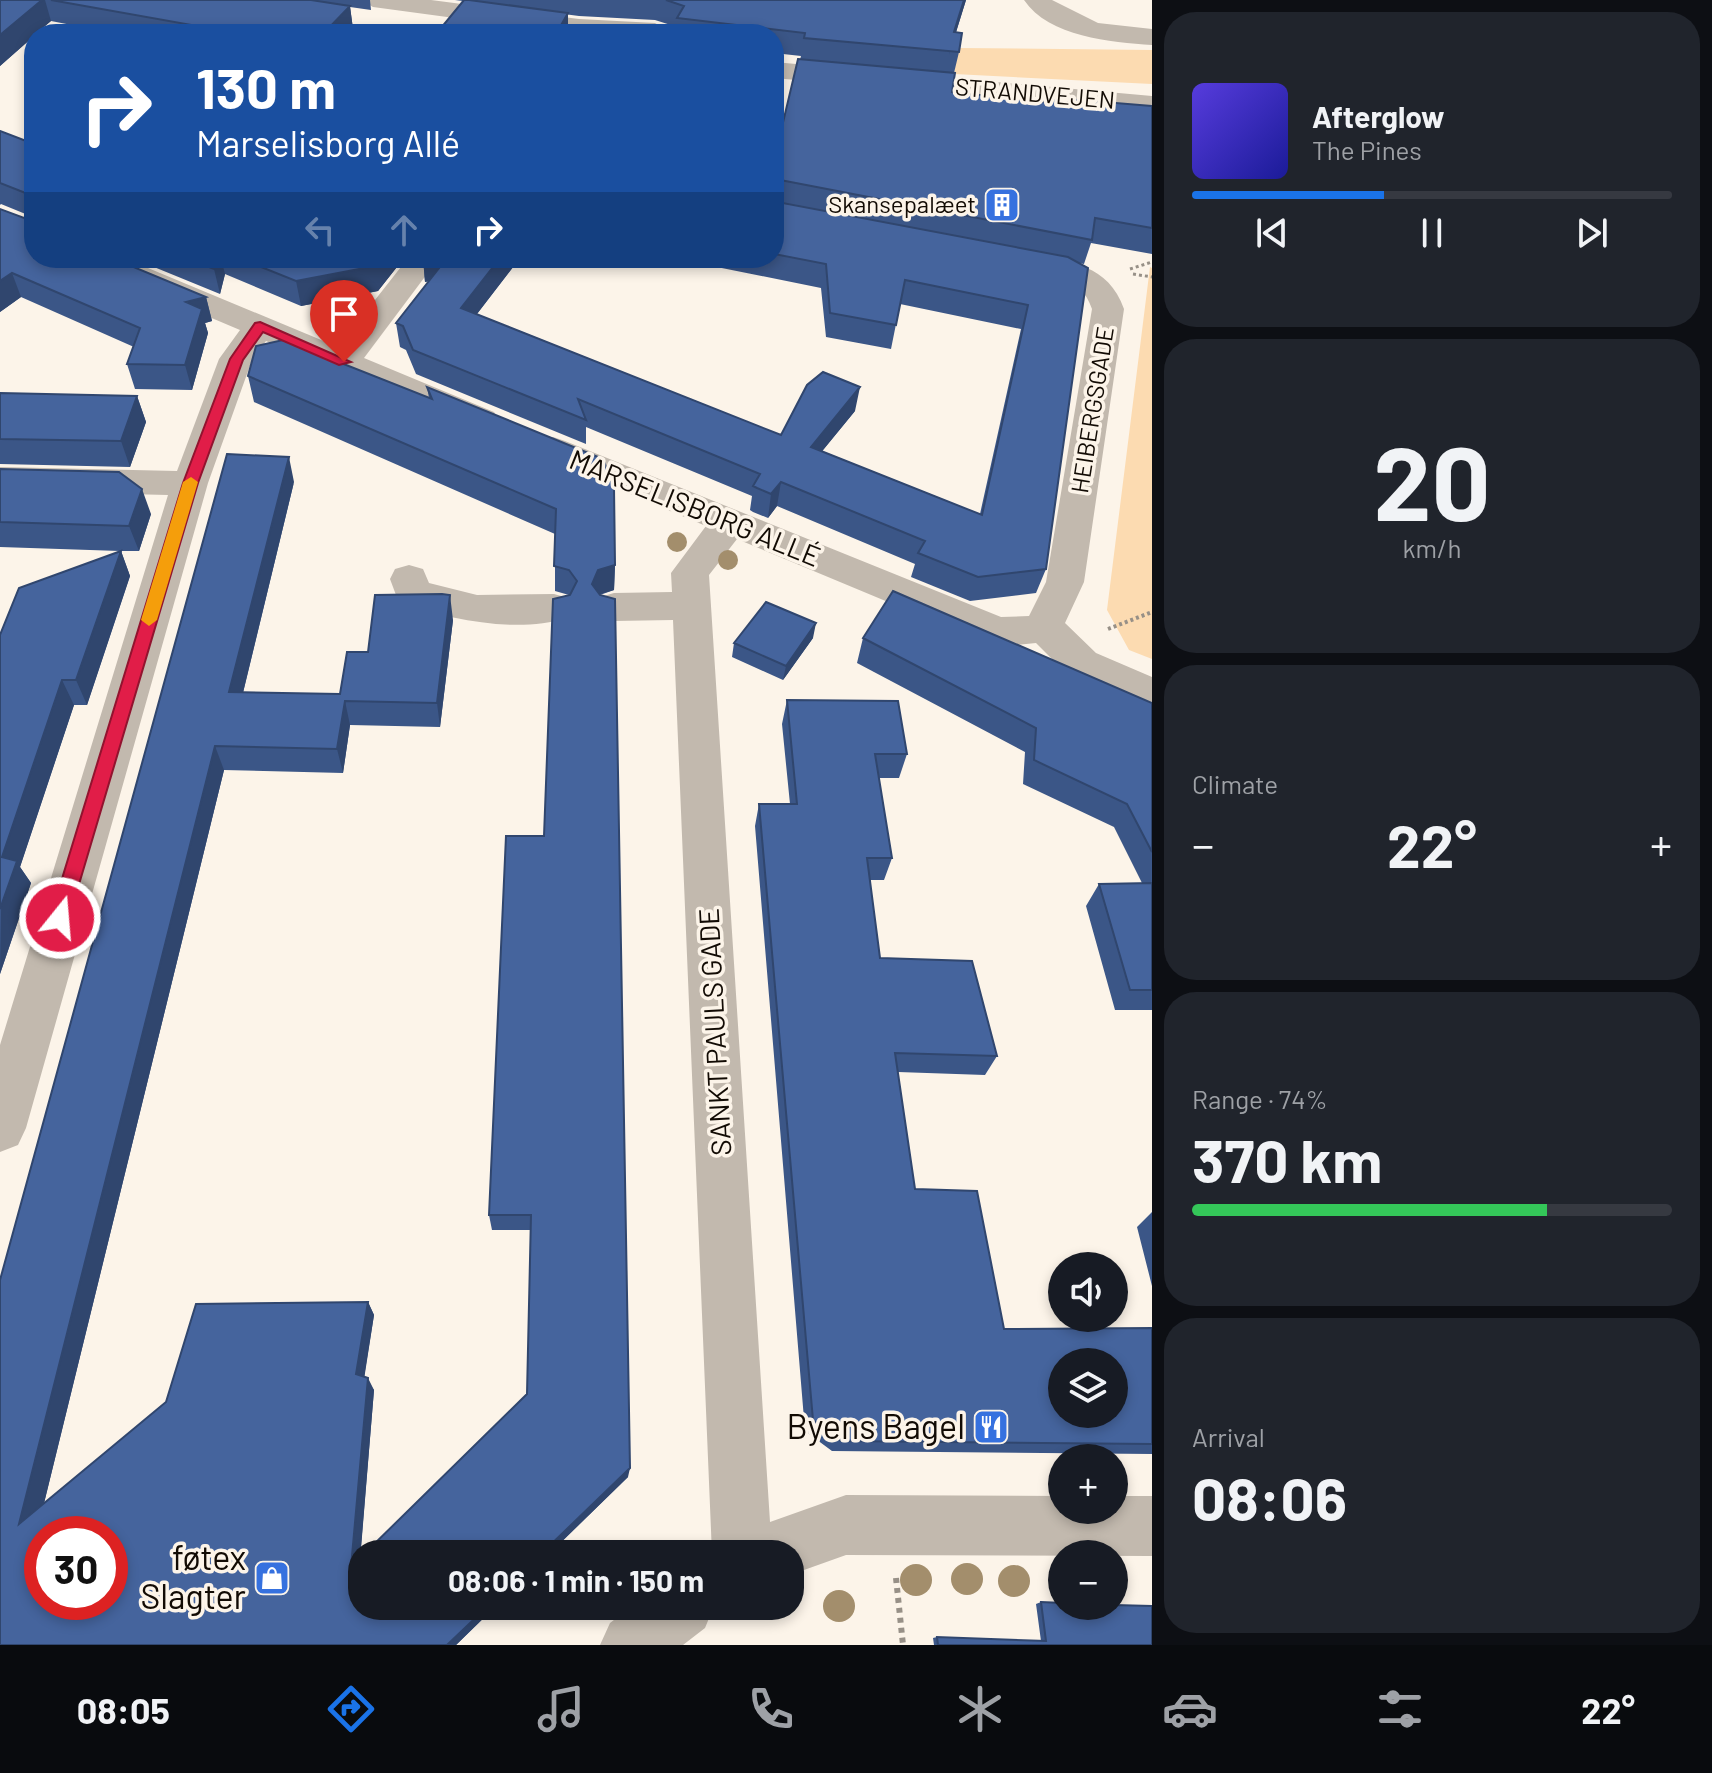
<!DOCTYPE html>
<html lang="en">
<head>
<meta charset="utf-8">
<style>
	:root { --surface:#171b24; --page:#20242c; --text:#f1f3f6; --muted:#9ea1a6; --line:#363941; --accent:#1a73e8 }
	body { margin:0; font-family:Barlow,sans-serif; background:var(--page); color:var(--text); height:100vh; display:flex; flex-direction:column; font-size:30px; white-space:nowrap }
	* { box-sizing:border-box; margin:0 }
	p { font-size:26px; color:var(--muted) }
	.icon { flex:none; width:44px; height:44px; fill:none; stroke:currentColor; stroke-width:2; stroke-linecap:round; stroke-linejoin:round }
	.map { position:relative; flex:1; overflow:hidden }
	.drawer { display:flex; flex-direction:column; gap:12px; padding:12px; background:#0d0f14; width:560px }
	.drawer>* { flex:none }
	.top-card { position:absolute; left:24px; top:24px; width:760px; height:244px; border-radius:32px; box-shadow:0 4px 12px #0003; background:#1a4fa0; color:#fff; overflow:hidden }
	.fabs { position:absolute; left:1048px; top:1252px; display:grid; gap:16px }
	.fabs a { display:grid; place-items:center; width:80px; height:80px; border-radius:50%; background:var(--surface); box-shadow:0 4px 12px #0003; font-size:40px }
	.speed { position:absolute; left:24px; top:1516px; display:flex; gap:16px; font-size:40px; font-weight:700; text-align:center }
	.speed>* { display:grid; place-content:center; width:104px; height:104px; border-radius:50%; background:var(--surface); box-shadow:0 4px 12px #0003; line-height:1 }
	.speed .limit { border:12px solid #d22; background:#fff; color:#111 }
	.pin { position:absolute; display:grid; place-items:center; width:68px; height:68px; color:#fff; margin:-82px -34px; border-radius:50% 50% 50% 0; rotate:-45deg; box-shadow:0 0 8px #0007 }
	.pin .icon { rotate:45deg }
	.me { position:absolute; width:88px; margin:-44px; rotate:17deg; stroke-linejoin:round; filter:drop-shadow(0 0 6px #0008) }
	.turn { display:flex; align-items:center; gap:28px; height:168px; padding:0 40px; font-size:36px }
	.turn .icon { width:104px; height:104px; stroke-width:2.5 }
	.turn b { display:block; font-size:56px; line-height:68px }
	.lanes { display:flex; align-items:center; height:76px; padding:0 40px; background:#0003; justify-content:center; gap:40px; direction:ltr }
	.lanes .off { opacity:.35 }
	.big { font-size:60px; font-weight:700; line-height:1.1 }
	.drawer .tile { flex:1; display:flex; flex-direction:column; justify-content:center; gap:12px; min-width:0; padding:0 28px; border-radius:32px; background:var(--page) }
	.drawer .dial { align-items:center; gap:0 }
	.dial b { font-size:104px; line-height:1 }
	.song { display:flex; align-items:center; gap:24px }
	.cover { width:96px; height:96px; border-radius:12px; background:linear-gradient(135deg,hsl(250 70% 55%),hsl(240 70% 35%)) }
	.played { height:8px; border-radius:4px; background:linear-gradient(90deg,var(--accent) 40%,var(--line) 40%) }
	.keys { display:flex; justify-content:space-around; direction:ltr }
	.heat { display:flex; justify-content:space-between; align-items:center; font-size:44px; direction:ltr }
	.charge { height:12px; border-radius:6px; background:linear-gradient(90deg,#34c759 74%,var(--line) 0) }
	.trip { position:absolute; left:348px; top:1540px; width:456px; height:80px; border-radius:32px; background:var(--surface); box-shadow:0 4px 12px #0003; font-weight:700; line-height:80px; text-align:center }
	.tabs { display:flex; height:128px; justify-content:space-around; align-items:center; background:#090b0e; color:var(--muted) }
	.tabs .icon { width:56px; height:56px }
	.tabs .current { color:var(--accent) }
	.tabs b { font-size:36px; color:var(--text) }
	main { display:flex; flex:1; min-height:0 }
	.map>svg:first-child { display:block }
</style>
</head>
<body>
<main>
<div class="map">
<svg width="1152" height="1645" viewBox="0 0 1152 1645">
	<rect width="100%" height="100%" fill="#fcf4e9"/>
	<path fill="#fcdbb1" d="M958,48L1152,50V84L954,74Z
		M1150,267L1152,268V659L1129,650L1107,610Z"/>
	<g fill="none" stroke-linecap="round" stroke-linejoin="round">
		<path stroke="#979087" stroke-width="3" stroke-dasharray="3 3" stroke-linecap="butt" d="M1130,269L1152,262
			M1133,274L1152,277"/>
		<path stroke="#979087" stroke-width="4" stroke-dasharray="3 3" stroke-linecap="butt" d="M1108,629L1152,612"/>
		<path stroke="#979087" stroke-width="6" stroke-dasharray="5 5" stroke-linecap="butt" d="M896,1578L903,1645"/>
		<path fill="#c2b9ae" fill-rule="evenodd" d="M361,0H431L579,19L655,23L668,31L666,34H574L373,7Z
			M1024,0H1052L1098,23L1152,29V45C1111,42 1049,37 1024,0Z
			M774,62L1152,96V112L774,78Z
			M1029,255C1071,262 1108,264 1124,309L1084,582L1065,623L1096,653L1152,677V710L1068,675L1036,643L998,647L984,642L737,539L709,575L770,1522L846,1495L1062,1496V1510H1114V1496H1152V1556L846,1555L790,1575V1554H712L673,620L614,621L600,617L594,607L600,597L614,593L672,592L671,573L706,526L541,457L535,449L541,441L553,437L565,441L1001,617L1029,616L1046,582L1092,309C1081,274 1048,278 1018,271L1013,264L1018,257Z
			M82,258H124L338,347L408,258H439L364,358L494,412L499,420L494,428L482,431L470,428L266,341L252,360L208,483L26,1128L18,1145L0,1152V1045L168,495L0,491V467L177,471L219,359L240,330L86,265Z
			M409,565L423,569L429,583L477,595L554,594L568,598L574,608L568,618C513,634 452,619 399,603L390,579L395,569Z
			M632,1606H714L705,1628L683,1645H600L610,1623Z"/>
	</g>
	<g fill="#a38e6c">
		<circle cx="677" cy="542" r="10"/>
		<circle cx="728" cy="560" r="10"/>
		<circle cx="967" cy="1579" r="16"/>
		<circle cx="916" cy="1580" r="16"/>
		<circle cx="1014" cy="1581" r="16"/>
		<circle cx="839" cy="1606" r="16"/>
	</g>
	<path fill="#3b5687" d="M0,0H370L371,10L350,7L353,29L349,34H118L51,21L34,34V36L0,66Z
		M455,0H966L956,32L959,52L954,73L952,92L1043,102L1044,97L1152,106V254L1091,243L1084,264L1078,263L1046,569L1036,593L970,601L911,577L915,564L777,506L768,518L753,512L750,510L752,496L586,427V444L416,374L406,350L400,347L396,323L429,281L425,282L423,258H520L477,314L781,435L855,411L822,451L980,514L1021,329L900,304L891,349L826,337L821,288L672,258H774V130L781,131L801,56L774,53V34H677V27L655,20L579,16Z
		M0,131L34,144V258L206,297L212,321L205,323L208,333L192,390L135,389L127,364L134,347L21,297L0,312L24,218L28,215L1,204L0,205Z
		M132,258H404L378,291L301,306L225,274L220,294Z
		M248,376L429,398L427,387L615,565L614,590L600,595L628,1477L549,1554H364L527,1394L531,1230H492L489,1215L544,836L569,595L555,591V534L254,402Z
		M0,393L137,396L146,422L130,467L0,464Z
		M0,469L151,514L139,551H121L130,576L87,705H74L20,867L31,883L0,974V635L120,551L0,547Z
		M294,482L243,693L340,694L368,652L453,620L440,727L350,725L343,773L224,770L44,1503L368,1302L374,1315L364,1377L374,1390L360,1558L362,1606H496L456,1645H0V1280Z
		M813,638L783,680L732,657L734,643Z
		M863,638L1152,703V1010H1115L1086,906L1099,884L1142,883L1114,827L1023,784L1025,752L857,663Z
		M787,700L907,754L899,778H879L892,858L884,880H870L880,958L997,1056L985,1075L898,1072L915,1189L1004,1329L1152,1328V1454L832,1451L805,1431L755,826L759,804H790L782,724Z
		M1152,1212V1286L1137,1227Z
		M1041,1602L1152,1645H934L933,1638L937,1637L1041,1641L1036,1604Z"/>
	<path fill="#30466e" d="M42,0H45L51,21L36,34H34V36L0,66V35Z
		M964,0H966L949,55L954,32Z
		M350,6L353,29L349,34H323Z
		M568,13V34H556Z
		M217,258H221L225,274L220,294L214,269Z
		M382,258H404L378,291L301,306L296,281Z
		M423,258H453L454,276L425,282Z
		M500,258H520L463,332L461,308Z
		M12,273L21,297L0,312V281Z
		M206,297L212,321L205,323L208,333L192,390L185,365L186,302Z
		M860,387L855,411L806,471L811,447Z
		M137,396L146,422L130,467L121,441Z
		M289,457L294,482L237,717L229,692Z
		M781,482L777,506L768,518L771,494Z
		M142,489L151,514L139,551L129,526Z
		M121,551L130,576L87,705L76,680Z
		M615,565L614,590L597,595L592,584L598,570Z
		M450,595L453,620L440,727L437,703Z
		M816,623L813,638L783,680L786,666Z
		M62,680L74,705L20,867L31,883L0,974L2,857Z
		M345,701L350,725L343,773L337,749Z
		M215,746L224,770L37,1532L19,1524Z
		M368,1302L374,1315L363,1386L356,1374Z
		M368,1378L374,1390L359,1573L351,1567Z
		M630,1468L628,1477L549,1554H541Z
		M488,1606H496L456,1645H447Z"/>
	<path fill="#45649d" stroke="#30466e" stroke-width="2" fill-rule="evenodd" d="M0,0H42L0,35Z
		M51,0H311L350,6L323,34H194L203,27Z
		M464,0H469L568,13L556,34H436Z
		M666,0H964L954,32L962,33L959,52L804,38L805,33L677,18L684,6Z
		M798,59L955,73L952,92L1045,102L1044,97L1152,106V228L1095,218L1092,240L775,179L777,202L1068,257L1088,268L1046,569L978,577L918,553L925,541L781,482L771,494L757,488L753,486L760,474L578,399L586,420L413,350L403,326L396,323L447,258H500L461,308L781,435L807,385L823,372L860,387L811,447L982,515L1028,305L905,280L896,325L830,313L826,264L774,254V130L781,131Z
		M0,131L34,144V258H112L206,297L186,302L202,309L185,365L127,364L140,328L12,273L0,281V209L24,218L28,216V194L0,183Z
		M185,258H217L214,269Z
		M239,258H382L375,266L296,281Z
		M283,340L432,399L427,387L603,459L614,488L615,565L598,570L592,584L600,595L615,599L630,1468L541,1554H364L527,1394L531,1215H489L506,836H544L553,599L570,595L577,581L569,570L554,566L556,509L248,376L256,346Z
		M0,393L137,396L121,441L0,439Z
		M227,454L289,457L229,692L340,694L347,652H368L375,595L442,594L450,595L437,703L345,701L337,749L215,746L19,1524L166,1402L196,1304L368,1302L356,1374L368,1378L351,1567L362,1556V1606H488L447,1645H0V1280ZM42,1534H110V1602H42Z
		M0,469L119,472L142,489L129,526L0,522Z
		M121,551L76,680H62L2,857L17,861L0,909V635L19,588Z
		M893,591L1152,703V852L1127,804L1034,760L1036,728L863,638Z
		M766,602L816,623L786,666L734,643Z
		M787,700L898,701L907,754H875L892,858H867L880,958L972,961L997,1056L895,1053L915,1189L977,1191L1004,1329L1152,1328V1444L841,1441L813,1420L759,804H797ZM1062,1362H1114V1414H1062Z
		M1152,883V990H1130L1099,884Z
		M1041,1602L1062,1603V1606L1114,1605L1152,1606V1645H938L937,1637L1046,1641Z"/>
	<path fill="#e11d48" stroke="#92132f" stroke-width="2" d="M260,322L351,362L339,365L263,332L243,360L198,483L69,918L60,926L50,918L183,483L230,359L255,323Z"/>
	<path fill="#f59e0b" d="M191,477L198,482L157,620L149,626L141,620L183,482Z"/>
	<defs>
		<symbol id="building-square" viewBox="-11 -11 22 22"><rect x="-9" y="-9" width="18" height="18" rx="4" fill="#3671df" stroke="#fcf4e9"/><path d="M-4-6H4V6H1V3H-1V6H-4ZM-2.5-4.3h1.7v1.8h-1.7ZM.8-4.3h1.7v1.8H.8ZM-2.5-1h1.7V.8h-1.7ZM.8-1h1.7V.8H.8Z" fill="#fff"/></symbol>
		<symbol id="restaurant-square" viewBox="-11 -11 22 22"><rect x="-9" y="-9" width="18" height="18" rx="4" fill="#3671df" stroke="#fcf4e9"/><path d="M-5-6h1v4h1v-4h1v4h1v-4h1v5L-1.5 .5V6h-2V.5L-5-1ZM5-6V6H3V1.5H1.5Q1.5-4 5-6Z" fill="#fff"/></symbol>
		<symbol id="shop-square" viewBox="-11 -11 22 22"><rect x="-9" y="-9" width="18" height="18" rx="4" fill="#3671df" stroke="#fcf4e9"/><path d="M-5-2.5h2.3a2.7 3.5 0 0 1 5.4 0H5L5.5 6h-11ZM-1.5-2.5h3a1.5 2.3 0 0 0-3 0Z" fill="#fff"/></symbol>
	</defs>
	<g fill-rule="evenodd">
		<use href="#building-square" x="982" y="185" width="40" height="40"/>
		<use href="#restaurant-square" x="971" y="1407" width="40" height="40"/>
		<use href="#shop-square" x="252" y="1558" width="40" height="40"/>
	</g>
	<g text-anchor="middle" stroke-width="7" stroke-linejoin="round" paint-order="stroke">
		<g font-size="24" fill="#120b04" stroke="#fcf4e9">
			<text transform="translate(1035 94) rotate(5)" y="8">STRANDVEJEN</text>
			<text transform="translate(1093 410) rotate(-81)" y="8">HEIBERGSGADE</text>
		</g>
		<g font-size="24" fill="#120b04" stroke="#fcf4e9" text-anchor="end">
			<text x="976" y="213">Skansepalæet</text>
		</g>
		<g font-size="28" fill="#120b04" stroke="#fcf4e9">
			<text transform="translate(695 508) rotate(22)" y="10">MARSELISBORG ALLÉ</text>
			<text transform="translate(715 1032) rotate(-93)" y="10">SANKT PAULS GADE</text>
		</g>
		<g font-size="34" fill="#120b04" stroke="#fcf4e9" text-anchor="end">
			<text x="965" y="1439">Byens Bagel</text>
			<text x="246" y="1570">føtex<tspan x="246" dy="39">Slagter</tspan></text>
		</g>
	</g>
</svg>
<div class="fabs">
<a><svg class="icon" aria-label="sound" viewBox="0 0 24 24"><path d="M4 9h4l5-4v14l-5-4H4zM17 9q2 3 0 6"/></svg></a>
<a><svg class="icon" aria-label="layers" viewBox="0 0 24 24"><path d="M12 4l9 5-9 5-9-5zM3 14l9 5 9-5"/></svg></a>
<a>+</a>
<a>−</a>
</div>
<div class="speed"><div class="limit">30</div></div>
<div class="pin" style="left:344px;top:362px;background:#d93025"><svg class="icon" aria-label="arrive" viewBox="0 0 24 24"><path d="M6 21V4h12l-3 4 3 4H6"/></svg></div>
<svg class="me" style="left:60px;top:918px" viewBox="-20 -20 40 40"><circle r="17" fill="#e11d48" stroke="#fff" stroke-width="3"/><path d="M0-11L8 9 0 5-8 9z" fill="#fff"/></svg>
<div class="trip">08:06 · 1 min · 150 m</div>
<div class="top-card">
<div class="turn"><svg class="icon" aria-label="right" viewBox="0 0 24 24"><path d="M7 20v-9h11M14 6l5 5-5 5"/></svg><div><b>130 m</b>Marselisborg Allé</div></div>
<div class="lanes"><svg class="icon off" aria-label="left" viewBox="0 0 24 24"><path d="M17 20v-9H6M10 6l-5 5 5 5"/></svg><svg class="icon off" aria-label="ahead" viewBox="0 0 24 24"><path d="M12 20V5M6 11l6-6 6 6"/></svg><svg class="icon" aria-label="right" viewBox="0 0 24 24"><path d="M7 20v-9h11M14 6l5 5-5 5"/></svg></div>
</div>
</div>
<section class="drawer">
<div class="tile">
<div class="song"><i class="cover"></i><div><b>Afterglow</b><p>The Pines</p></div></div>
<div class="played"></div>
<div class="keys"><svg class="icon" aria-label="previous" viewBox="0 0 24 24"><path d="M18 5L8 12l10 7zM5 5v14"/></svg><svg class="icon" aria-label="pause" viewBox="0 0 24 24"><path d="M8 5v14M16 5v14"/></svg><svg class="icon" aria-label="next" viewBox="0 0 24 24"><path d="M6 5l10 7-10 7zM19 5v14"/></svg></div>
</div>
<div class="tile dial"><b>20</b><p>km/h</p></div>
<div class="tile"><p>Climate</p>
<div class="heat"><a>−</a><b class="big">22°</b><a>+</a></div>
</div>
<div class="tile"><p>Range · 74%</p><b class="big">370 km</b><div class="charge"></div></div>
<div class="tile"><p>Arrival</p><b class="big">08:06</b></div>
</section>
</main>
<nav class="tabs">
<b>08:05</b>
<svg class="icon current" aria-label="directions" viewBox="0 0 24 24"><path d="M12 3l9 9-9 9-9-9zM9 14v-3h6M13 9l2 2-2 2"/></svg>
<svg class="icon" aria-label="music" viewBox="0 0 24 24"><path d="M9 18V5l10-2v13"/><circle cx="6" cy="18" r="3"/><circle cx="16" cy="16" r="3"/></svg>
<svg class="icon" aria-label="phone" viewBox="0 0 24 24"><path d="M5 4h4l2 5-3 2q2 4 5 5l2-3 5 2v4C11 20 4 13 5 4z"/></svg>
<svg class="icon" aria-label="climate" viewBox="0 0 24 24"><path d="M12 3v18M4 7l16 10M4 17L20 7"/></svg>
<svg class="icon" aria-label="car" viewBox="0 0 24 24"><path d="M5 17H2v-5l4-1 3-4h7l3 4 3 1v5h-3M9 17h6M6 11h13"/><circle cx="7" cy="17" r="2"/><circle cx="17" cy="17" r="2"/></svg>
<svg class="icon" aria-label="filters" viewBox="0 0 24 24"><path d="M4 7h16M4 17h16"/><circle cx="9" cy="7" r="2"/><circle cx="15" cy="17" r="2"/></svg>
<b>22°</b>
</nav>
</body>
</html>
